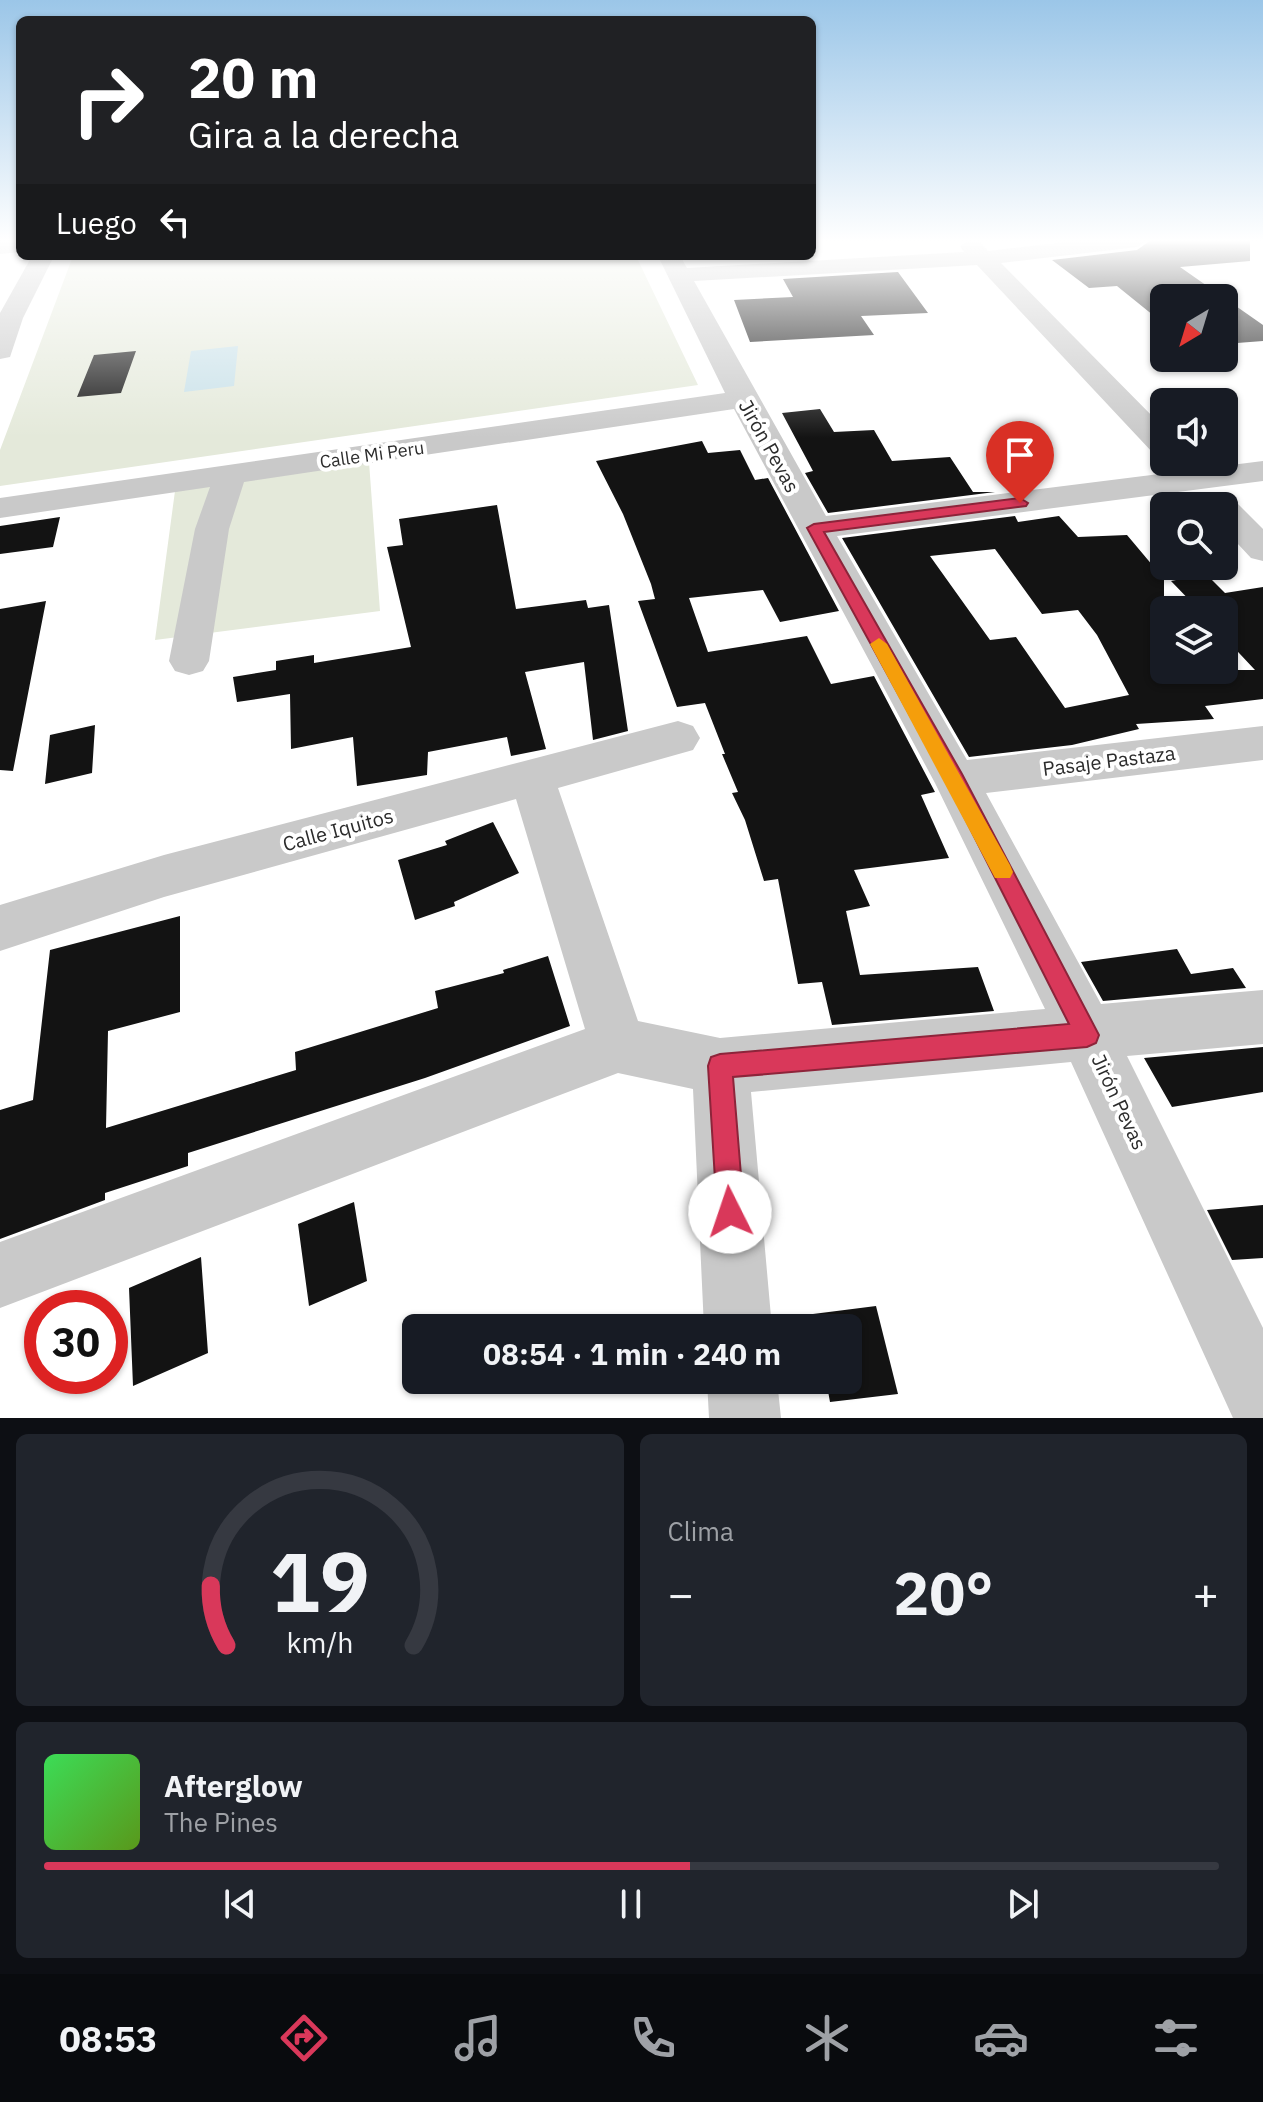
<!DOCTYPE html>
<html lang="es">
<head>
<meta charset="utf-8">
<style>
	:root { --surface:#171b24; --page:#20242c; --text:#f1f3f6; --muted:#9ea1a6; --line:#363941; --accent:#d9385a }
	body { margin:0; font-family:"IBM Plex Sans",sans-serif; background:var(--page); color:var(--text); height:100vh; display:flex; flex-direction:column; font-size:30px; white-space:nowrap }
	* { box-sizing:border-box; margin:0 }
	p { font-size:26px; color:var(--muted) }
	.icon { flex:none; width:44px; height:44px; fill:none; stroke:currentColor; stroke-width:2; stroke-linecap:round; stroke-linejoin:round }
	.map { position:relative; height:1418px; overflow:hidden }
	.details { display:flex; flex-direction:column; gap:16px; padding:16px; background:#0d0f14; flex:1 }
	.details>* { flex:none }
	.hud { position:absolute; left:16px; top:16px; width:800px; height:244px; border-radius:12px; box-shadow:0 2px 6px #0004; background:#202124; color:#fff; overflow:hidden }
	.needle { width:52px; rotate:218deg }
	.buttons { position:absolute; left:1150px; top:284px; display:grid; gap:16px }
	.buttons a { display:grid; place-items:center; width:88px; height:88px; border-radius:12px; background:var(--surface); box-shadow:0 2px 6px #0004; font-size:40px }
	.speed { position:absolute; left:24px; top:1290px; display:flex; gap:16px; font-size:40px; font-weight:700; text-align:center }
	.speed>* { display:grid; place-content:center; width:104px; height:104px; border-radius:50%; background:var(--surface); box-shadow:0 2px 6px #0004; line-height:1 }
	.speed .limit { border:12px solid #d22; background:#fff; color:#111 }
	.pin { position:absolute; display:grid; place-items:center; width:68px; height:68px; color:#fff; margin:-82px -34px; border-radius:50% 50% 50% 0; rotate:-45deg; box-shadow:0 0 8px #0007 }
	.pin .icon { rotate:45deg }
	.me { position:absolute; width:88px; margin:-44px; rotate:356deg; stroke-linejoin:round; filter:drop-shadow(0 0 6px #0008) }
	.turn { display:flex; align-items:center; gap:28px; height:168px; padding:0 40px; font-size:36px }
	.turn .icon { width:104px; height:104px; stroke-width:2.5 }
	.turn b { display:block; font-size:56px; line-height:68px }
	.then { display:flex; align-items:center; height:76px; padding:0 40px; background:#0003; gap:16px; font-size:30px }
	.big { font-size:60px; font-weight:800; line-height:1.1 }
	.details .widget { flex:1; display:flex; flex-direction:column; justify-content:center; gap:12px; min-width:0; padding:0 28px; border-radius:12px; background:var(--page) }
	.details .dial { align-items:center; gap:0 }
	.dial svg { height:208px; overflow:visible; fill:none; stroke:var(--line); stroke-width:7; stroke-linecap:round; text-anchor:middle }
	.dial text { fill:var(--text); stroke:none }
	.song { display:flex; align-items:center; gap:24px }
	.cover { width:96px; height:96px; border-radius:12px; background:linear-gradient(135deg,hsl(130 70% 55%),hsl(90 70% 35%)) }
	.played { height:8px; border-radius:4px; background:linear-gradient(90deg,var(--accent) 55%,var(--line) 55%) }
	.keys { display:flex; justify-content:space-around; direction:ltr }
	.heat { display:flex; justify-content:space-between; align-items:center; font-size:44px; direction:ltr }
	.details .tiles { flex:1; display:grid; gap:16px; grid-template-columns:1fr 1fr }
	.widget:last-child { grid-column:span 2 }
	.trip { position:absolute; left:402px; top:1314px; width:460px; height:80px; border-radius:12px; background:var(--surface); box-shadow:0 2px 6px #0004; font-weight:800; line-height:80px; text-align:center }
	.tab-bar { display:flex; height:128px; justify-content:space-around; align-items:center; background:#090b0e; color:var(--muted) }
	.tab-bar .icon { width:56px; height:56px }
	.tab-bar .on { color:var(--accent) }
	.tab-bar b { font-size:36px; color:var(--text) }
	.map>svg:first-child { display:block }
</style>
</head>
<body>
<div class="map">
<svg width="1263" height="1418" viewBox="0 0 1263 1418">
	<rect width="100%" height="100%" fill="#fff"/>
	<path fill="#e4e9da" d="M73,256H636L698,385L0,486V450Z
		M369,462L380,611L155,640L175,491Z"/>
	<path fill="#c7e0e8" d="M238,346L234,386L184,392L191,351Z"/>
	<path fill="#131313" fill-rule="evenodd" d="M1151,240H1250V261L1180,267L1263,325V341L1224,344V298H1164V324L1117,286L1089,288L1052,260L1137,250Z
		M898,272L928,313L861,316L874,335L750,342L734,300L793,297L783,279Z
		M136,351L121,393L77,397L94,355Z
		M820,409L834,432L874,430L892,461L950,457L973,492H995L828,513L805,473L813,471L782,413Z
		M702,441L708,453L740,450L755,480L768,478L839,611L780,622L763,590L689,598L708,652L807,636L831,684L874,676L935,792L921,795L949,858L854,870L870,906L846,911L860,975L978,967L994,1011L832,1025L822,982L798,984L778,879L764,881L745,820L732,793L738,792L722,754H725L705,703L677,707L638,601L655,599L651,584L623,514L596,461Z
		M497,505L516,609L586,600L588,608L609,605L628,731L593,740L584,662L525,672L546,749L511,756L507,737L428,752L427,775L357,786L353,737L291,749L290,694L237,702L233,677L276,670V661L314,655V663L411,647L387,547L403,545L399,519Z
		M1015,516L1018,522L1059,516L1078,537L1127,535L1164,579V670H1255L1224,637V610H1199L1171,581L1206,574L1225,593L1263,587V699L1205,706L1214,719L1136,724L1139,729L1072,745L969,757L842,538ZM995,549L1042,614L1078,610L1097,635L1129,695L1065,708L1016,637L990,640L930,556Z
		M60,517L53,547L0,554V526Z
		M46,601L13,771L0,770V609Z
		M95,725L92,773L45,784L50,735Z
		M493,822L519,873L454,902L455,906L415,920L398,860L447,845L445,841Z
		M180,916V1012L108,1031L106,1128L296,1070L295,1052L438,1008L435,991L504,973L503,970L548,956L570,1026L425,1078L188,1153V1166L105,1193V1200L0,1239V1110L33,1100L50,950Z
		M1177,949L1191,974L1233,968L1246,988L1103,1001L1081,962Z
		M1263,1047V1092L1172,1107L1144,1058Z
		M354,1202L367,1281L309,1306L298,1224Z
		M1263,1205V1258L1232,1260L1207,1210Z
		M201,1257L208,1353L133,1386L129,1288Z
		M876,1306L898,1394L830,1402L826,1380H848V1328H816L813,1314Z"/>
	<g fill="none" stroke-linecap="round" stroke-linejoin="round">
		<path fill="#c9c9c9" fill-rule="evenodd" d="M0,240H20V252L0,254Z
			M969,240L979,241L988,251L1083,240H1148L1137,247L1001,263L1164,428V455L1153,453L977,265L694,281L826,516L1263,461V481L837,536L967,760L1263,726V760L986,793L1101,1004L1263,990V1044L1127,1056L1263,1328V1418H1233L1071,1062L751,1092L772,1328H704L693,1089L618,1073L0,1308V1242L585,1029L516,799L164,897L0,951V905L164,855L678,721L693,726L700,738L693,750L558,788L638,1021L720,1038L1045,1009L935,783L734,409L244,482L229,529L209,661L203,671L189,675L175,671L169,661L195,529L210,487L0,518V498L725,393L658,256H680L687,268L964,252L960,246Z
			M32,256H54L23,318L10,357L0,359V313Z
			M1224,499L1236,502L1263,529V561L1251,558L1224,529V506H1209Z
			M707,1380H777L781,1418H709Z"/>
	</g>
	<linearGradient id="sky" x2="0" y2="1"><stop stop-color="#9bc6e8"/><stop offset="0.55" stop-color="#fff"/><stop offset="1" stop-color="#fff" stop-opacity="0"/></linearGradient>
	<rect width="1263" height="438" fill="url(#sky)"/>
	<path fill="#d9385a" stroke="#8d243a" stroke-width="2" d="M1020,498L1028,503L1026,506L824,532L962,774L1099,1035L1096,1043L1087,1047L733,1077L744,1212L740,1221L730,1225L721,1221L717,1212L708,1066L711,1057L720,1054L1069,1024L947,783L807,528L814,524Z"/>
	<path fill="#f59e0b" d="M879,638L887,644L1010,865L1013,872L1010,878H995L870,644Z"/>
	<g text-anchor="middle" stroke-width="8" stroke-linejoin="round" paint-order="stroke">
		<g font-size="18" fill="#2c2c2c" stroke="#fff">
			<text transform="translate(372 455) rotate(-8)" y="6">Calle Mi Peru</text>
		</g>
		<g font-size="20" fill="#2c2c2c" stroke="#fff">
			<text transform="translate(769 446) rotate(61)" y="7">Jirón Pevas</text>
			<text transform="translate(1109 761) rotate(-7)" y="7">Pasaje Pastaza</text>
			<text transform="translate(338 830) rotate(-15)" y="7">Calle Iquitos</text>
			<text transform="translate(1119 1102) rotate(65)" y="7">Jirón Pevas</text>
		</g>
	</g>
</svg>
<div class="buttons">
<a><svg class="needle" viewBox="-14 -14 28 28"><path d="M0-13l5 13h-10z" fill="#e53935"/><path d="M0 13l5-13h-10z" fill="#9ea1a6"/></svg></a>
<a><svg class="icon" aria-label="sound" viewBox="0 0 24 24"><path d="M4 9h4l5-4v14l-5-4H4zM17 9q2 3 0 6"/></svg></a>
<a><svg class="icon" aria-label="search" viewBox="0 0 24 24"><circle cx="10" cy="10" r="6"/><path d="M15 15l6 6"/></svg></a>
<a><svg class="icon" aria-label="layers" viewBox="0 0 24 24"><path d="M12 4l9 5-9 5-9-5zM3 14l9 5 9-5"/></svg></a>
</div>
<div class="speed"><div class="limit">30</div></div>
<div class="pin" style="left:1020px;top:503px;background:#d93025"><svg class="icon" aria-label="arrive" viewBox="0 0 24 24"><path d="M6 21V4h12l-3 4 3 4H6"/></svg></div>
<svg class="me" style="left:730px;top:1212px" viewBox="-20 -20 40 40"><circle r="19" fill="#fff"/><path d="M0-13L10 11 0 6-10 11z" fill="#d9385a"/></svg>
<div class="trip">08:54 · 1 min · 240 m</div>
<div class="hud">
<div class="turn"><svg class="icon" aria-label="right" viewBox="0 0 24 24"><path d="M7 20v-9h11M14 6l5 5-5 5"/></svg><div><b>20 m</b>Gira a la derecha</div></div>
<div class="then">Luego<svg class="icon" aria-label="left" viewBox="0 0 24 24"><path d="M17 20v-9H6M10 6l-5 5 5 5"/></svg></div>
</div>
</div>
<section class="details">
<div class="tiles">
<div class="widget dial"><svg viewBox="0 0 100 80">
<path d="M14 69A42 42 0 1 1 86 69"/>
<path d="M14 69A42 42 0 0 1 8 46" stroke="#d9385a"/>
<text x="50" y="56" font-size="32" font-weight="700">19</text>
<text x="50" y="72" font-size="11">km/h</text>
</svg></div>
<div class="widget"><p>Clima</p>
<div class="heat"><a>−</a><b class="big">20°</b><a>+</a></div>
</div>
<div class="widget">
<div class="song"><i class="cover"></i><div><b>Afterglow</b><p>The Pines</p></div></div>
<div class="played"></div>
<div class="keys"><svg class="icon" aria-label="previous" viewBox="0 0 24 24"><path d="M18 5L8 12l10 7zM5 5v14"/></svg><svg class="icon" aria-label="pause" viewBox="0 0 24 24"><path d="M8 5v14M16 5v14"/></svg><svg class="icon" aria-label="next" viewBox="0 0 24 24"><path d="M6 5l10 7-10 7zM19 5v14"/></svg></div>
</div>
</div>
</section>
<nav class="tab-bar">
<b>08:53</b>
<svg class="icon on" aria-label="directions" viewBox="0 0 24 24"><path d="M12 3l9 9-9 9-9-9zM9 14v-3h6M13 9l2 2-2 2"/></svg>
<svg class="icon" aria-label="music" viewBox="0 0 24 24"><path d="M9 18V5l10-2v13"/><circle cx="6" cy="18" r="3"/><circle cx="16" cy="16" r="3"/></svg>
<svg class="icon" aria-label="phone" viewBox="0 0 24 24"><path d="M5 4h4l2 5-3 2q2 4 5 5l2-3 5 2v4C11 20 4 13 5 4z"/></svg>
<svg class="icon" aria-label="climate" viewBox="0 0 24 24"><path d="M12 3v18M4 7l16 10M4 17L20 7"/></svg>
<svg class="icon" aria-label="car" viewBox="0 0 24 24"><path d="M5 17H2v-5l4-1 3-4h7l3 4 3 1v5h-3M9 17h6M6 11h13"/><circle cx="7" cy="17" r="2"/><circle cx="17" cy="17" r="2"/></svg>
<svg class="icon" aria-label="filters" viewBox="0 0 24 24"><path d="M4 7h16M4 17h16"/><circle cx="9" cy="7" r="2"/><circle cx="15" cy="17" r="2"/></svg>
</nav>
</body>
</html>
